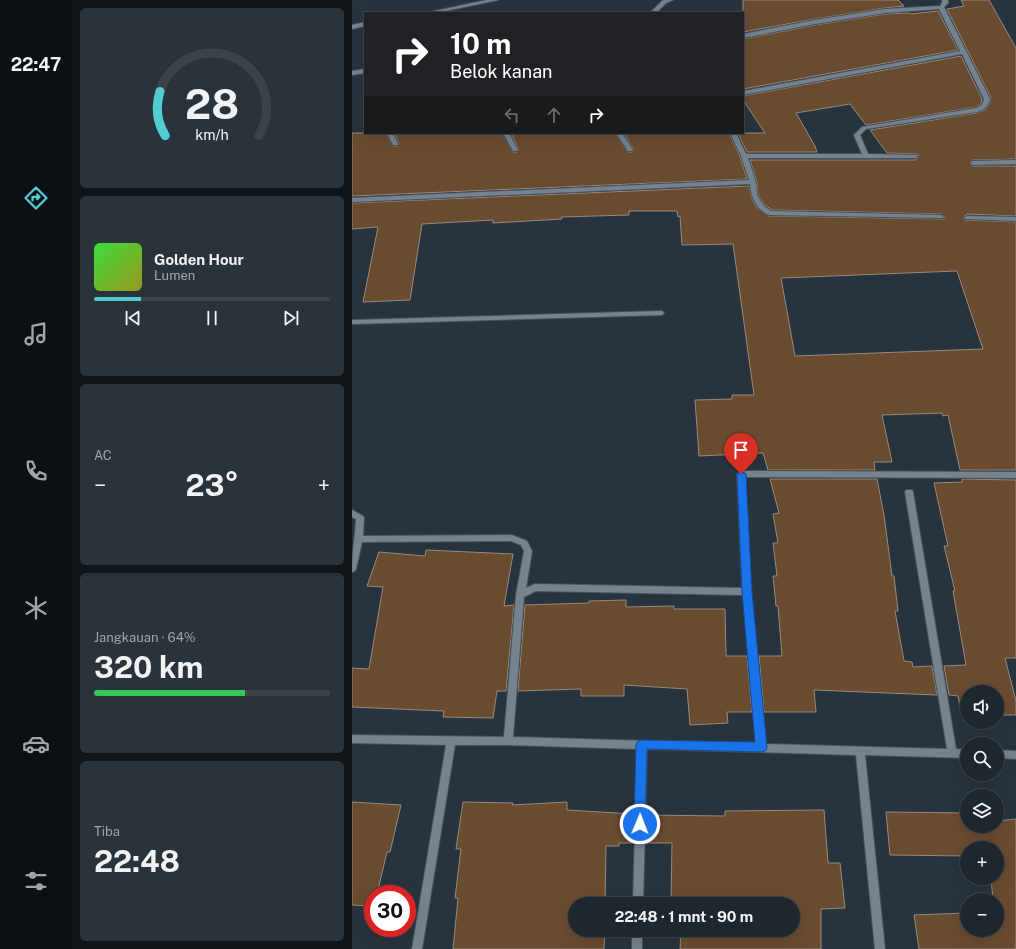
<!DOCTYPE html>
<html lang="id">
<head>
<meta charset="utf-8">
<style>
	:root { --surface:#1e272e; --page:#2b333a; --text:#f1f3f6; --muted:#a1a5aa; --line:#3c444a; --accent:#51ccd2 }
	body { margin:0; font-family:"Public Sans",sans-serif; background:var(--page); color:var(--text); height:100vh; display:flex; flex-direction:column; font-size:15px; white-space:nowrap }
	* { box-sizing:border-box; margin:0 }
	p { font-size:13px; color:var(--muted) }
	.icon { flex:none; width:22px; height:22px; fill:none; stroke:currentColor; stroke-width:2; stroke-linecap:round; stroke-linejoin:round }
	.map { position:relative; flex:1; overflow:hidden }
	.sheet { display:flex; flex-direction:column; gap:8px; padding:8px; background:#101519; width:280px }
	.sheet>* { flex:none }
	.top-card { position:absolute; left:12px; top:12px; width:380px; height:122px; border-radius:0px; box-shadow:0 4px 16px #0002,0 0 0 1px var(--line); background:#202124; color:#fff; overflow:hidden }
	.tools { position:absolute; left:608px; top:685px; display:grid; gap:8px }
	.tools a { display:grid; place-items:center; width:44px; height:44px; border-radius:50%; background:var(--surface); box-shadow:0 4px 16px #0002,0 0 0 1px var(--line); font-size:20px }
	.speed { position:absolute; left:12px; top:885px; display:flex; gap:8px; font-size:20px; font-weight:700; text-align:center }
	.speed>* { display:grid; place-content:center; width:52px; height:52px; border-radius:50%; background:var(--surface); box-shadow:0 4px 16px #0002,0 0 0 1px var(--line); line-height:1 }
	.speed .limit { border:6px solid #d22; background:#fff; color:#111 }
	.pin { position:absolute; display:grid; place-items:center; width:34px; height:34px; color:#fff; margin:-41px -17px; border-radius:50% 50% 50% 0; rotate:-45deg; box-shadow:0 0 4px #0007 }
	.pin .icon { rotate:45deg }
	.me { position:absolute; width:44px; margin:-22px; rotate:1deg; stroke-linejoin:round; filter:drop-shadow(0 0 3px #0008) }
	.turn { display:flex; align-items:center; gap:14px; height:84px; padding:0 20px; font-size:18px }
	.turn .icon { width:52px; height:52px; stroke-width:2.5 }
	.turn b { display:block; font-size:28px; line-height:34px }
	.lanes { display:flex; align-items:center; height:38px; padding:0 20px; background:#0003; justify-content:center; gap:20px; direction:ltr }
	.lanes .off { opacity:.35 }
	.big { font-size:30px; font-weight:700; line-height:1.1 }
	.sheet .widget { flex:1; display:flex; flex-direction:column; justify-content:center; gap:6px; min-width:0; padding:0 14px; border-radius:6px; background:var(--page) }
	.sheet .dial { align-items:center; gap:0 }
	.dial svg { height:104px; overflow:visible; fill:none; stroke:var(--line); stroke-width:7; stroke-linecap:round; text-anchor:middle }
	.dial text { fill:var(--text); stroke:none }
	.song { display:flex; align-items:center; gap:12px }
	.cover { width:48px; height:48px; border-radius:6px; background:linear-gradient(135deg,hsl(120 70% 55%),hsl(60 70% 35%)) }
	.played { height:4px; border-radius:2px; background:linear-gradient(90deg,var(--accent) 20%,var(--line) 20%) }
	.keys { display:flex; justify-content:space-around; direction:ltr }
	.heat { display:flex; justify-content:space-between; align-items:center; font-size:22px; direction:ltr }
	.charge { height:6px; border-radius:3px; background:linear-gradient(90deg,#34c759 64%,var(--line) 0) }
	.trip { position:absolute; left:216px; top:897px; width:232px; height:40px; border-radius:20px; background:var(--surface); box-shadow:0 4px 16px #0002,0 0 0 1px var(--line); font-weight:700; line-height:40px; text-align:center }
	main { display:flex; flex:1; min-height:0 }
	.tab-bar { display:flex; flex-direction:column; width:72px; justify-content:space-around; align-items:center; background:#0c1012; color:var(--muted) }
	.tab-bar .icon { width:28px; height:28px }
	.tab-bar .on { color:var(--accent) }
	.tab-bar b { font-size:18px; color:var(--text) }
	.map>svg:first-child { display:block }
</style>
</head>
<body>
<main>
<nav class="tab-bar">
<b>22:47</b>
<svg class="icon on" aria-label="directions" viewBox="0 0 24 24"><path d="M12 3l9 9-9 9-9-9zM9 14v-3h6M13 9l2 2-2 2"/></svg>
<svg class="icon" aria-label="music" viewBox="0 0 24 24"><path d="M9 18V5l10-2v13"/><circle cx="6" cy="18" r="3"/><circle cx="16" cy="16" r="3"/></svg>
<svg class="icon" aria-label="phone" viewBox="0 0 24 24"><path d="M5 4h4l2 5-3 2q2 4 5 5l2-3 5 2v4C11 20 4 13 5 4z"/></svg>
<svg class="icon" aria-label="climate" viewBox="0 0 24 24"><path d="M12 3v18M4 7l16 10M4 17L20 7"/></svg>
<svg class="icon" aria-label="car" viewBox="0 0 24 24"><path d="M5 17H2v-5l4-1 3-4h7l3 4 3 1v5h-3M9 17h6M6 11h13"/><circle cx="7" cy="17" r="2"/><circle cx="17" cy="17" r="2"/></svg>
<svg class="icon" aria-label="filters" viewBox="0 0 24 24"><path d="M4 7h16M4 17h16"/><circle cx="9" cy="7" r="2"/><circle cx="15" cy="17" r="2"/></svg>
</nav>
<section class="sheet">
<div class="widget dial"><svg viewBox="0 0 100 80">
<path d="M14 69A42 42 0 1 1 86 69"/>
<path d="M14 69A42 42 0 0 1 10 35" stroke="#51ccd2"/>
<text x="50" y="56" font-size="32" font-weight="700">28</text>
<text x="50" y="72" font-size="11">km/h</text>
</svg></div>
<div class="widget">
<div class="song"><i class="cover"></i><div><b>Golden Hour</b><p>Lumen</p></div></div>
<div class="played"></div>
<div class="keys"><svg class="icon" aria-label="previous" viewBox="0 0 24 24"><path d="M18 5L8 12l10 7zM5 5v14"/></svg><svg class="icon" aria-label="pause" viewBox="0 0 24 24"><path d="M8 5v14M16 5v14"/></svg><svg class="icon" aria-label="next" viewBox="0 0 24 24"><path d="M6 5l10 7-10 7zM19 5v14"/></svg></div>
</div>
<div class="widget"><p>AC</p>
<div class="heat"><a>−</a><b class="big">23°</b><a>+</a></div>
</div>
<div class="widget"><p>Jangkauan · 64%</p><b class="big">320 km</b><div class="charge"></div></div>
<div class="widget"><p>Tiba</p><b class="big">22:48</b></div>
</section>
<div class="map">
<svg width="664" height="949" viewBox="0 0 664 949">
	<rect width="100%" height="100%" fill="#28343d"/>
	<path fill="#694b30" stroke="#978a7f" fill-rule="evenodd" d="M391,0H546L552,6L533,8L463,19L391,32Z
		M609,0H637L664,48V159L621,160L617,163L621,166H664V216L615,214L611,218L613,220L664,222V470H608L596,415L591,416L590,413L530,415L540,462H522L523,470H416L411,453L347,456L343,400L380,399V395H402L381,244L330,245L328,216L326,217L325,211H277V215L209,217L210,219L141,223V220L70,224L58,300L11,302L26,227L0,229V203L397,186L400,199L404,207L417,216L592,219L593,217L589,214L420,210L413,205L406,195L405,182L398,160H563L567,156L566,154L535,153L518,130L625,113L633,110L637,105L639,98L595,9L612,6ZM605,271L631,349L443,356L429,278Z
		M586,11L606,50L391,89V39L463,25L533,14L558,13L559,14Z
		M609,56L630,99L629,104L624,107L514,125L498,104L444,113L463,146L465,152H395L386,133H413L391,100V96Z
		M0,133H34L41,146H45L47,144L43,133H150L161,152H165L167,150L159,133H263L276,152H280L282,150L272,133H377L388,157L395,179L0,196Z
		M418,479H525L532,515L540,576H542L546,611H543L552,661L560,662L561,667L580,666L585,695L462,690L464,712H412L407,656H430L426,606H424L421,576H425L421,543H426L421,514L427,513Z
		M610,479L664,480V658H653L664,701V715H645V692H615V716H610L606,696L597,695L592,666L614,665L601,591H603L592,546H596L582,483L610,482Z
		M74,550L161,554L152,606L162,605L154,691H145L141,718L91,717L92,711L0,707V668L17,669L31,587L15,586L27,552L73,556Z
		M274,600V607L322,606V609H373L374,656H395L400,712H375L376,723L338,725L335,689L272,685V696H229V689L166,691L173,605L237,603V601Z
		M0,802L49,805L38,852H35L25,894H21V906L0,905Z
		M111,802L161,803L160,805L215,802V810L282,814L281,843H267V846H254L253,904H223V930H253L252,949H101L106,898H103L109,849H104Z
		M472,810L476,863H488L493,908L469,909V949H328L329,930H441V904H319L320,843H294L295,815L373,816V811Z
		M534,812L615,813V826H645V821L664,819V949H567L562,915L615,913V930H645V900H641L639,878H645V848H615V856L538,855Z"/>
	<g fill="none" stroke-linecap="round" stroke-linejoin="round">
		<defs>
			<path id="lane" d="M308,311H310L312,313L310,315L0,324V320Z"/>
			<path id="street" d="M135,0H146L84,13H73Z
				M313,0H321L314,3L304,13H298L310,1Z
				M590,0H596V3L592,7L638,99C636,107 632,110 625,112L514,129L508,135L516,154L565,155L566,156L563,158H396L404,182L405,195L412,206L419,211L589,215L592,217L591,218L417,215C404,210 399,197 398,184L0,202V198L397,180L389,156L378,133H384L394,154H510L502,135L510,127L624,108L630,105L632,99L610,54L391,95V91L608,51L587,9L533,13L463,24L391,38V34L463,20L533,9L588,6L590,3Z
				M13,22V26L0,29V25Z
				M13,69V73L0,75V71Z
				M35,133H41L46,144L45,145H41Z
				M151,133H157L166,150L165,151H161Z
				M264,133H270L281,150L280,151H276Z
				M664,160V164L621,165L618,163L621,161Z
				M615,216L664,217V221L613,219L612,218Z
				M389,471L664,472V478L393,477L399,592L414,744L595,749L553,492L554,490H560L561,492L604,749L615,750V758L513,755L533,949H523L504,755L295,749L291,904H281L285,749L156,745H103L70,949H60L94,745L0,743V735L152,737L164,595L172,551L169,545L159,541L10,542L4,569L3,571L0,572C0,554 3,537 4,519L0,517V510L11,516L12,518L11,536L160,535L175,541L180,551L174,588L183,584L390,588L385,474ZM184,591L391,595L404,744L161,737L172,597Z
				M645,750L664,751V759L645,758Z
				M280,930H290V949H280Z"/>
		</defs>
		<use href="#lane" stroke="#48525b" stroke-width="2"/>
		<use href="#street" stroke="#48525b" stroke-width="2"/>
		<use href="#lane" fill="#75838e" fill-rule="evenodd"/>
		<use href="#street" fill="#75838e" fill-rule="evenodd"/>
	</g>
	<path fill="#1a73e8" stroke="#114b97" d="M389,471L394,474L400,592L415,748L413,751L409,752L295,749L293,824L292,828L288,830L284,828L282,824L284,744L286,741L290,740L403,742L390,592L385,474Z"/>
</svg>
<div class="tools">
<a><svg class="icon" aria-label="sound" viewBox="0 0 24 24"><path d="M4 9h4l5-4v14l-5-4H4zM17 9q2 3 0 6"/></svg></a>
<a><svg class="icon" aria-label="search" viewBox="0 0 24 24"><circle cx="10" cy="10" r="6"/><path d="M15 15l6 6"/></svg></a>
<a><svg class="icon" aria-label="layers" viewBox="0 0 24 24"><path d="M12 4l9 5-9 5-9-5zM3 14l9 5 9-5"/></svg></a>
<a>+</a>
<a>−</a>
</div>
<div class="speed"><div class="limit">30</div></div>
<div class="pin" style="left:389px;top:474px;background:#d93025"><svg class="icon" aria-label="arrive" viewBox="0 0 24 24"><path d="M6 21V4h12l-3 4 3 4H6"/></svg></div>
<svg class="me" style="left:288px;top:824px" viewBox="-20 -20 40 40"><circle r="17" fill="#1a73e8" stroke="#fff" stroke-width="3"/><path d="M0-11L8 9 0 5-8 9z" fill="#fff"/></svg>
<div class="trip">22:48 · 1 mnt · 90 m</div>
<div class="top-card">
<div class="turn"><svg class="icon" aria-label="right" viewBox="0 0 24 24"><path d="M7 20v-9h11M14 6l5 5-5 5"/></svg><div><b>10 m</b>Belok kanan</div></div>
<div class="lanes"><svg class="icon off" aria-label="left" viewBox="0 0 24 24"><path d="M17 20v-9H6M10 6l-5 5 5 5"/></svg><svg class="icon off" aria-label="ahead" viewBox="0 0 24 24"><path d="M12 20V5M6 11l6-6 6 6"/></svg><svg class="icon" aria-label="right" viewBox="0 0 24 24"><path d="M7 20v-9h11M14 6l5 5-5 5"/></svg></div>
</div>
</div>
</main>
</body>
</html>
